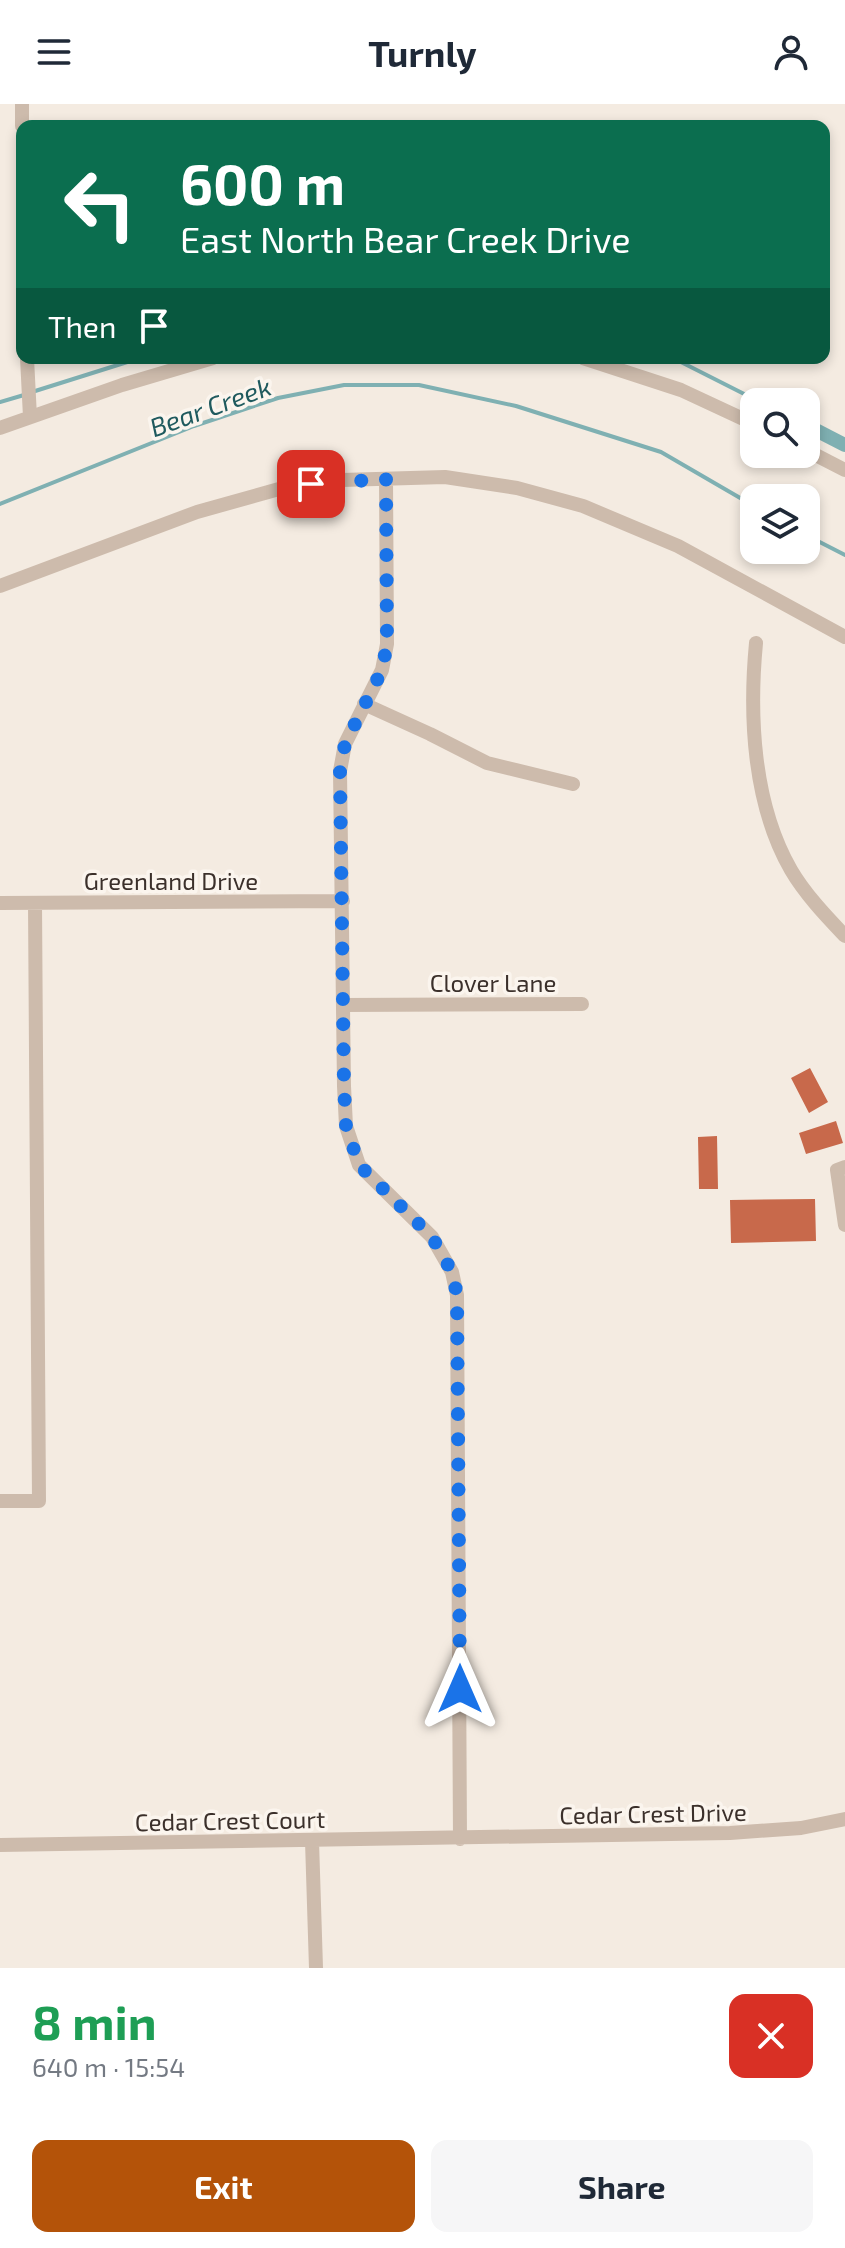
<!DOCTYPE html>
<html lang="en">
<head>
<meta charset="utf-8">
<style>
  body { margin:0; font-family:"Exo 2",sans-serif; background:#f6f6f7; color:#1f2937; height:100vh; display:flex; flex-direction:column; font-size:30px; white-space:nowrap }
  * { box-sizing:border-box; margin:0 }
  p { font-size:26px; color:#747a83 }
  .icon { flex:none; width:44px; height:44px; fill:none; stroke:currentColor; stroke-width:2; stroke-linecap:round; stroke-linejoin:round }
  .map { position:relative; height:1864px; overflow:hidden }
  .drawer { display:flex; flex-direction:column; background:#fff; flex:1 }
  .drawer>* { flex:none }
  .top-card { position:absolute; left:16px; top:16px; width:814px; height:244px; border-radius:16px; box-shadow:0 4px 12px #0003; background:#0b6e4f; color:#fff; overflow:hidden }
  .controls { position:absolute; left:740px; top:284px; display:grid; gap:16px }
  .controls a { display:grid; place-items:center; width:80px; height:80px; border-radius:16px; background:#fff; box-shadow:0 4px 12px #0003; font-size:40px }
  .pin { position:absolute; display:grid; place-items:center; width:68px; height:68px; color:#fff; margin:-34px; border-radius:16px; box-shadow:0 4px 12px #0006 }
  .me { position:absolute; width:88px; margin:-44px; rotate:0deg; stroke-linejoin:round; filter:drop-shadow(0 0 6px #0008) }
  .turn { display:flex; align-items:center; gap:28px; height:168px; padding:0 32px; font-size:36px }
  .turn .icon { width:104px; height:104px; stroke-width:2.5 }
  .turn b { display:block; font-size:56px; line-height:68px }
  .then { display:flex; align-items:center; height:76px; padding:0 32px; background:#0003; gap:16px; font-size:30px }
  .round { display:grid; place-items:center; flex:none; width:84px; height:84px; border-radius:16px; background:#f6f6f7 }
  .headline { display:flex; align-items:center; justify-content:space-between; height:136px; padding:0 32px }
  h1 { font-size:48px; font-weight:700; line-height:60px; color:#1e9e55 }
  .action { display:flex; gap:16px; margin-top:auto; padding:16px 32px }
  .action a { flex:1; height:92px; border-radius:16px; background:#b45309; color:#fff; font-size:32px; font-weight:700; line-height:92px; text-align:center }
  .action a+a { background:#f6f6f7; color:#1f2937 }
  header { display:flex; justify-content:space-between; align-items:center; height:104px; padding:0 32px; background:#fff; font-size:36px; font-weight:700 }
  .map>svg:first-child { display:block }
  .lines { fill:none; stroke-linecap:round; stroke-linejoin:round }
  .stream { stroke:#7fb0b2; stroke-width:4 }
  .canal { stroke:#7fb0b2; stroke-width:14 }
  .building { fill:#c8694b }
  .minor { stroke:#cdbbac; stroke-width:14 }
  .route { stroke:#1a73e8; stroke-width:14; stroke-dasharray:0 25.2 }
  .labels { text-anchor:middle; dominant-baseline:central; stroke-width:7; stroke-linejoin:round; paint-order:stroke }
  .street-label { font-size:24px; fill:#3b302b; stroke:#fbf5ee }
  .water-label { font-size:26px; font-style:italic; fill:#1f5a5e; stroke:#fbf5ee }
</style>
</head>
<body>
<header><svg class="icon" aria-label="menu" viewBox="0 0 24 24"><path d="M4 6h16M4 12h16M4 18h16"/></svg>Turnly<svg class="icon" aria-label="person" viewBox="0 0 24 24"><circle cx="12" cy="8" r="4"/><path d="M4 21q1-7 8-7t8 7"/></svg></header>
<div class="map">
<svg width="845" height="1864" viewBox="0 0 845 1864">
  <rect width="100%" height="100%" fill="#f4ebe1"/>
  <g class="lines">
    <!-- stream -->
    <path class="stream" d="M673 254 760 298
      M32 288 140 254
      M0 298 24 291
      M0 400 194 322 278 294 344 281H419L516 302 661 348 754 402
      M806 431 845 451"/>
    <!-- canal -->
    <path class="canal" d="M806 321 845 341"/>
  </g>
  <!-- building -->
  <path class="building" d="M810 964 828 998 809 1009 791 974Z
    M836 1017 843 1039 806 1050 799 1029Z
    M717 1032 718 1085H699L698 1033Z
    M815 1095 816 1137 731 1139 730 1096Z"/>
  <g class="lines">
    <!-- minor -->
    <path class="minor" d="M22 0V22
      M27 254 30 313
      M583 254 681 286 754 320
      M0 324 122 281 213 254
      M806 346 845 366
      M386 375 387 540 382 566 345 640 340 667 344 982 346 1022 359 1061 432 1133 452 1168 457 1191 460 1735
      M0 482 197 408 279 385 342 376 445 373 517 384 583 402 678 442 845 533
      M756 539C749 612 753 700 791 766 805 790 826 812 845 832
      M364 600 430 630 487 659 573 680
      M0 799 343 797
      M343 901 582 900
      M845 1063 837 1066 845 1121
      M0 1397H39L35 799
      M312 1737 316 1864
      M0 1741 730 1729 801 1724 845 1715"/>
  </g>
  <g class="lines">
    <!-- route -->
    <path class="route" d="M311 380 386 375 387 540 382 566 345 640 340 667 344 982 346 1022 359 1061 432 1133 452 1168 457 1191 460 1585"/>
  </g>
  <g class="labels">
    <!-- street labels -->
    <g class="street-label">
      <text x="171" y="776">Greenland Drive</text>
      <text x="493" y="878">Clover Lane</text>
      <text transform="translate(653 1709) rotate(-1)">Cedar Crest Drive</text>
      <text transform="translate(230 1716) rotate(-1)">Cedar Crest Court</text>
    </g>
    <!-- water labels -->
    <g class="water-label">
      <text transform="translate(210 302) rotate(-20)">Bear Creek</text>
    </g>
  </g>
</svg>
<div class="controls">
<a><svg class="icon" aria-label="search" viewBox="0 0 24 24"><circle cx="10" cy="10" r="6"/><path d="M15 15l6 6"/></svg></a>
<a><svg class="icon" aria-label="layers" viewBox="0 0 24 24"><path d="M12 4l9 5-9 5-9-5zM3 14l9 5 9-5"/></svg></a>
</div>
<div class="pin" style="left:311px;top:380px;background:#d93025"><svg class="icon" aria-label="arrive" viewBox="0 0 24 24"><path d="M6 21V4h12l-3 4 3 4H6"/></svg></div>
<svg class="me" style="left:460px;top:1585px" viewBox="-20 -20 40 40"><path d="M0-17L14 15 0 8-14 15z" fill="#1a73e8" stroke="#fff" stroke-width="4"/></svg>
<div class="top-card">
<div class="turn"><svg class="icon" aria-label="left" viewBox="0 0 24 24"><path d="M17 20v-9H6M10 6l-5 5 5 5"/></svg><div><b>600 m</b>East North Bear Creek Drive</div></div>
<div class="then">Then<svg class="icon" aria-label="arrive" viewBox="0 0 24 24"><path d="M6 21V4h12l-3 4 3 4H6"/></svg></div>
</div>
</div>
<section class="drawer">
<div class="headline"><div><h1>8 min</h1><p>640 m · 15:54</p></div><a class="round" style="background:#d93025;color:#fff"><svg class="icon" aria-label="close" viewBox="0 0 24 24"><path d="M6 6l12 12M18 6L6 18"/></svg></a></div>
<div class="action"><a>Exit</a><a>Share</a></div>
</section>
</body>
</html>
